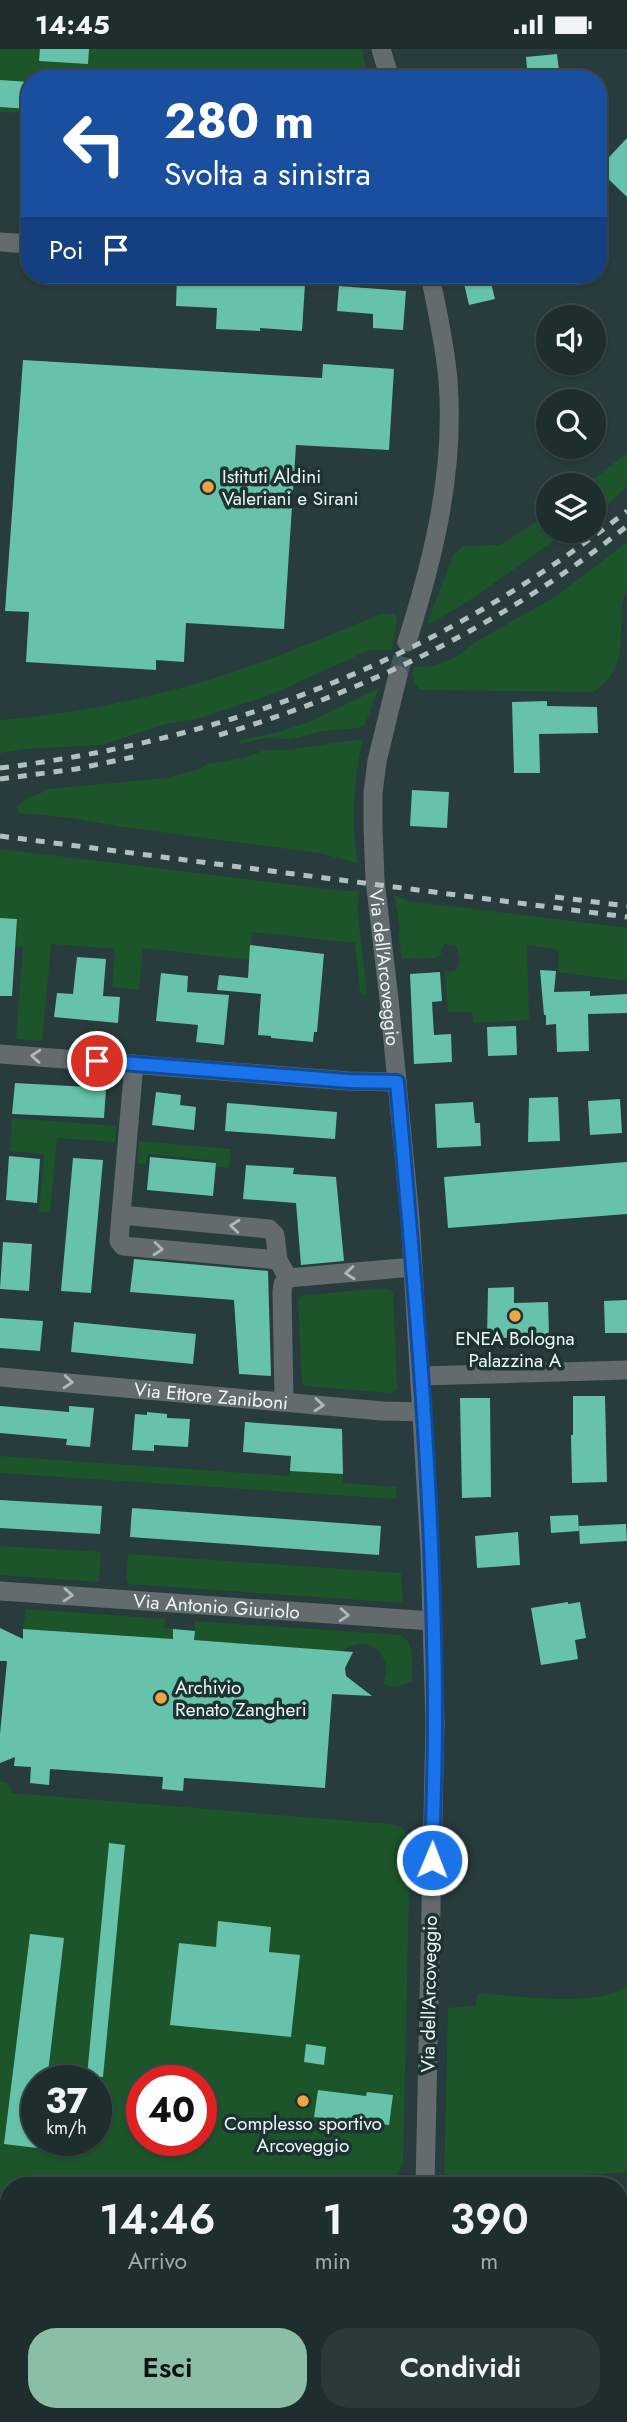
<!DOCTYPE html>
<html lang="it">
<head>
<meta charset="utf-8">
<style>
  body { margin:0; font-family:Jost,sans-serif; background:#2b393a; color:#f1f3f6; height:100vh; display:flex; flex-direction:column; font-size:26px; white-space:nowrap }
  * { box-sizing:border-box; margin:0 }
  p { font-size:23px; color:#a1a8aa }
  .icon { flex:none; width:38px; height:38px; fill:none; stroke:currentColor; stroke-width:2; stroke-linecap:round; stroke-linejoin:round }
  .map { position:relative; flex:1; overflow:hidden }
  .side { position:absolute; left:0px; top:2128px; width:628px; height:245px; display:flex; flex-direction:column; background:#1e2d2e; border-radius:28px 28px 0 0; box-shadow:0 2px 5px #0004,0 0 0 2px #3c494a }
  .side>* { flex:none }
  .hud { position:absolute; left:21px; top:21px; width:586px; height:214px; border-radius:28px; box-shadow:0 2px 5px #0004,0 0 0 2px #3c494a; background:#1a4fa0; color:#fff; overflow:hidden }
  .controls { position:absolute; left:536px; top:256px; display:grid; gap:14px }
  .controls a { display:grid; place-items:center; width:70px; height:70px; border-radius:50%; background:#1e2d2e; box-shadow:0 2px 5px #0004,0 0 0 2px #3c494a; font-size:35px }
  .speed { position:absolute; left:21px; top:2016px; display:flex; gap:14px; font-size:35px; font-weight:700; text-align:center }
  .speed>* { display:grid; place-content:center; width:91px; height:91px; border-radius:50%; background:#1e2d2e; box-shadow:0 2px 5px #0004,0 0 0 2px #3c494a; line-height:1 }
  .speed small { font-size:18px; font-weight:400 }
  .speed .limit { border:10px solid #d22; background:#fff; color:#111 }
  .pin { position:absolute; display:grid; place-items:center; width:60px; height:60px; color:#fff; margin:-30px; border:4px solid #fff; border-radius:50%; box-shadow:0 2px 7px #0007 }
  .me { position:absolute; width:77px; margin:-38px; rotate:1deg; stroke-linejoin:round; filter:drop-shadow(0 0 5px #0008) }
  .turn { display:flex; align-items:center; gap:24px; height:147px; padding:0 28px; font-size:32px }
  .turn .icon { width:91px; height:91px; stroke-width:2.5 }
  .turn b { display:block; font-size:49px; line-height:60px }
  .then { display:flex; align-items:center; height:66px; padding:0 28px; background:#0003; gap:14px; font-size:26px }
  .eta { display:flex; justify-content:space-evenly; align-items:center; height:119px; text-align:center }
  .eta b { font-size:42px; font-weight:600; line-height:49px }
  .button { display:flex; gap:14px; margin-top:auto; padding:14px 28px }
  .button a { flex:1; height:80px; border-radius:28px; background:#8abfa5; color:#111; font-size:28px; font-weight:600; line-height:80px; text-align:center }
  .button a+a { background:#2b393a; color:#f1f3f6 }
  .status { display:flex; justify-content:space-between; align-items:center; height:49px; padding:0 35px; background:#1e2d2e; direction:ltr }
  .status svg { height:19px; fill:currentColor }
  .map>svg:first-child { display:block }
  .green { fill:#1c5529; fill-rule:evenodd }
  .building { fill:#66c2aa }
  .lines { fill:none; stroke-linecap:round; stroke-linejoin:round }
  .tertiary-tunnel { stroke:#455859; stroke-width:19; stroke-dasharray:19 10; stroke-linecap:butt }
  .pedestrian { stroke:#636b6f; stroke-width:14 }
  .minor { stroke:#636b6f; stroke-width:19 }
  .tertiary { stroke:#636b6f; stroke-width:19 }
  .rail { stroke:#b2c0c1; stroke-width:5; stroke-dasharray:9 9; stroke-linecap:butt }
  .oneway { stroke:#aeb9ba }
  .route-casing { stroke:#114b97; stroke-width:18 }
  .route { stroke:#1a73e8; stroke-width:12 }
  .poi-dot { fill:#f1a540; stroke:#1e3233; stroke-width:2.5 }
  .labels { text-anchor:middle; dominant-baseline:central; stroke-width:7; stroke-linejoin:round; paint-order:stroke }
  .poi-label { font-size:19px; fill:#ecf8f8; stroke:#1e3233; text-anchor:start }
  .street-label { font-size:19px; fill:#ecf8f8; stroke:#1e3233 }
</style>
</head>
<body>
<div class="status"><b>14:45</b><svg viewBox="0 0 49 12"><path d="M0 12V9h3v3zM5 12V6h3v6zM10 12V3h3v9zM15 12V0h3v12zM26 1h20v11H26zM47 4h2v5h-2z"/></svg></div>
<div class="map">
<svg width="627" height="2373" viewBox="0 0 627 2373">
  <rect width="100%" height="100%" fill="#283c3d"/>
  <!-- green -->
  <path class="green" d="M0 0H362L368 30H30V64L0 63Z
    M627 404V438C614 447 607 460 593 469V436H586Z
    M548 465V481H573L545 498 467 553 433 573 427 575 453 506 463 497 500 496Z
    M627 493C627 507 627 524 627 538 626 545 622 552 622 559 619 596 627 620 593 643L421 641C412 634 413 628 413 618L434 617 456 608 477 592 555 548Z
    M380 565H394L397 570 392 601H369L270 646 197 670 166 675 102 696 24 700 0 704V671C77 665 157 648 230 624 281 607 331 586 380 565Z
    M379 639 365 675 359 679 324 682 290 690 265 689 240 695V691L279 683 314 671Z
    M360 690 362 692C354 732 350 774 358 814L319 804 123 778 71 769 19 764 16 758C24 748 38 747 49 740L166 729 199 720 207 715 244 709 265 701H288Z
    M0 800 344 842 360 841 357 859 367 945 362 946 360 943 355 894 252 883 249 911 143 899 139 941 112 938 115 900 51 895 42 992 16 990 23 898 16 897 17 870 0 869Z
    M394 846 408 852 627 879V932L558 923 559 901 527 896 529 971 473 974 472 963H448L445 923 456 921 460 915 456 896 444 895 440 907 435 909 402 910 398 883 400 879Z
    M12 1069 116 1077 115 1093 57 1089 50 1164 39 1163 44 1105 10 1102Z
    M139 1092 231 1100 229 1119 216 1118V1112L148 1105 146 1115 137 1114Z
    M377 1239 391 1241 393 1244 397 1341 390 1344 305 1337 302 1333 298 1250 301 1247Z
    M0 1407 289 1427 290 1422 343 1425V1434L396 1438V1450L0 1424Z
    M0 1497 101 1503 99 1533 0 1526Z
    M128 1505 401 1524 403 1554 128 1535 126 1531Z
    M26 1560 165 1570 164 1579 173 1580V1590L23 1580Z
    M195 1572 401 1586C416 1595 411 1617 412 1633L395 1638 383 1635C396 1605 366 1582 341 1603L194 1591Z
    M0 1732 8 1734 12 1744 389 1775C401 1777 409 1781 410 1795L403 2114 392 2137H9V2364H385V2373H0ZM37 2032H96V2091H37ZM142 2032H201V2091H142Z
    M627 1936V2123L444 2137 448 1959 476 1956 477 1944C510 1946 604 1960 627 1936Z
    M627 2300V2373H439L440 2364H620V2302Z"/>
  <!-- building -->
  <path class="building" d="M40 0H89L88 15 39 12Z
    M557 5 560 30H528L526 8Z
    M0 31 30 33V60L0 58Z
    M627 89V148L598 120Z
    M462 226H489L495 250 469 256Z
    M177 227 236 230 237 228 305 235 302 282 260 279V282L216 280 217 259 176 257Z
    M339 237 406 242 403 281 373 279V265L337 262Z
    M23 311 322 329 323 315 394 320 389 401 296 396 284 580 186 574 184 613 156 611V621L26 613 29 563 5 562Z
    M547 652V657L597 658 598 684 539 685 540 724H514L512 653Z
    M412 741 449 743 447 779 410 777Z
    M0 869 17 870 12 947H0Z
    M250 896 324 905 317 983H314L313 993 271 989V987L258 986 261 945 217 941 219 926 248 929Z
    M77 908 106 910 103 947 120 948 118 974 54 968 57 944 73 945Z
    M540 921 556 922 554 943 590 942V947L627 945V964L588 965 589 1002 557 1003 556 975 546 976V966H544Z
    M440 923 442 952 432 953 434 986 451 985 452 1013 414 1015 410 925Z
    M161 924 188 927 187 943 229 946 224 996 196 993 198 976 156 972Z
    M516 977 517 1006 488 1007 487 978Z
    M15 1034 106 1039 104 1069 12 1065Z
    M156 1043 181 1046 180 1056 196 1058 194 1081 152 1076Z
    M558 1048 560 1092 528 1093 529 1049Z
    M620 1050 622 1084 590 1086 588 1052Z
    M473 1053 475 1074H480L481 1097 437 1099 435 1055Z
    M227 1054 337 1063 335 1090 225 1082Z
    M9 1107 40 1110 37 1154 6 1151Z
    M150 1108 216 1114 213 1147 147 1141Z
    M73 1109 103 1111 91 1244 61 1242Z
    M627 1113V1165L448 1179 444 1128Z
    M246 1116 294 1119 293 1125 336 1128 344 1212 301 1216 296 1154 243 1150Z
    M3 1193 32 1195 29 1242 0 1240Z
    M134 1210 268 1222 271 1327 239 1325 234 1251 130 1243Z
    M514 1238V1254L548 1253 549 1286 487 1290 488 1239Z
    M627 1251V1284H605L604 1252Z
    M0 1269 43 1272 40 1302 0 1299Z
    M74 1273 196 1285 193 1315 71 1303Z
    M573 1347H605L607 1433 572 1434 571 1386H573Z
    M460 1349H490L491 1448 462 1449Z
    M0 1357 69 1363V1357L94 1359 90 1398 66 1396 67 1390 0 1384Z
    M147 1363 167 1365V1369L190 1370 188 1398 154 1396V1402L132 1401 135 1365 147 1366Z
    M245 1373 342 1380 343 1425 290 1422 291 1407 243 1403Z
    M0 1451 102 1457 100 1485 0 1479Z
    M132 1459 381 1477 379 1506 130 1488Z
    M578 1466 579 1482 551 1484 550 1467Z
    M626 1475 627 1492 580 1495 579 1477Z
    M518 1483 520 1516 477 1519 475 1487Z
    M568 1553V1555L580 1553 586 1589 575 1591 578 1610 541 1616 531 1559Z
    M0 1579 23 1590V1580L173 1590V1580L195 1582 194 1591 353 1603 345 1619 346 1627 372 1647 332 1645 325 1739 184 1729 183 1742 162 1740 163 1728 50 1720 49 1736 30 1734 31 1718 14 1717 15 1708 0 1714V1685L7 1612H0Z
    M109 1794 125 1796 103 2028 87 2027Z
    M218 1872 271 1878 269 1903 300 1906 291 1988 170 1976 179 1894 216 1898Z
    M30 1885 64 1889 47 2032H37V2099L4 2095Z
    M306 1995 326 1998 324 2016 304 2013Z
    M318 2041 366 2047 367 2043 393 2046 389 2076 314 2068Z"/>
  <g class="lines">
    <!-- tertiary-tunnel -->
    <path class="tertiary-tunnel" d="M398 626 407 593"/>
    <!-- pedestrian -->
    <path class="pedestrian" d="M0 2263 9 2264"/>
    <!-- minor -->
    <g class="minor">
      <path d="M0 193 30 195"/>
      <path d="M0 1005 349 1032 397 1033"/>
      <path d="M134 1015 121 1166 269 1180 275 1186 278 1211 288 1229"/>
      <path d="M121 1166 119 1192 123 1197 278 1211"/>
      <path d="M288 1229 413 1218"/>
      <path d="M420 1327 627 1321"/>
      <path id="s1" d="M0 1328 383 1362 423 1363"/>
      <path d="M284 1352 282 1243 283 1235 288 1229"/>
    </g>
    <!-- tertiary -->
    <g class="tertiary">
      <path d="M381 0 390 30"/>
      <path d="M407 593C434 507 455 422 448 331 445 296 437 261 430 226"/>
      <path id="s2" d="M398 626 377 712 373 744V778L375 831 389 950 410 1169 430 1502 435 1674 425 2137"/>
      <path id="s3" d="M0 1542 432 1572"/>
      <path d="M421 2373V2364"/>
    </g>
    <!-- rail -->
    <path class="rail" d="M219 686C365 643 508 573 627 477
      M0 719C234 690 441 608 627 462
      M0 730 76 720 138 707
      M0 787 627 868
      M555 848 627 857"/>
  </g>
  <!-- one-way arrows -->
  <defs><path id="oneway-chevron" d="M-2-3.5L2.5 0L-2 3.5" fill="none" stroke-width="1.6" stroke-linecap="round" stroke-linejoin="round" transform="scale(1.75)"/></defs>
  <g class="oneway">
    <use href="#oneway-chevron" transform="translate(36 1007) rotate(-176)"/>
    <use href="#oneway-chevron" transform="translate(235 1177) rotate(-175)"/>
    <use href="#oneway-chevron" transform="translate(158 1200) rotate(5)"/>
    <use href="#oneway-chevron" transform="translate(350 1224) rotate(175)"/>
    <use href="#oneway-chevron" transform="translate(68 1333) rotate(5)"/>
    <use href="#oneway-chevron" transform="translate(319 1356) rotate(5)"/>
    <use href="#oneway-chevron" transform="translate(68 1546) rotate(4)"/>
    <use href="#oneway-chevron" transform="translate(344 1566) rotate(4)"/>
  </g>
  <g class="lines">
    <defs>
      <path id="route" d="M97 1012 349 1032 397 1033C416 1245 435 1460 435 1674 435 1719 433 1766 432 1811"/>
    </defs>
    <!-- route casing -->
    <use href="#route" class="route-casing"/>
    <!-- route -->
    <use href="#route" class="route"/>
  </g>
  <!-- markers -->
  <g class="poi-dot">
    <circle cx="208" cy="438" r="7"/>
    <circle cx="515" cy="1267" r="7"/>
    <circle cx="161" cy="1649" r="7"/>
    <circle cx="303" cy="2052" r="7"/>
  </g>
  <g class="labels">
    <!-- poi labels -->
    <g class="poi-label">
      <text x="222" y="427">Istituti Aldini<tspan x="222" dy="22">Valeriani e Sirani</tspan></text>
      <text x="515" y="1289" text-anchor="middle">ENEA Bologna<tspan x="515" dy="22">Palazzina A</tspan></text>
      <text x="175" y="1638">Archivio<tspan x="175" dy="22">Renato Zangheri</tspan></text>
      <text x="303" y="2074" text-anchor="middle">Complesso sportivo<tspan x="303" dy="22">Arcoveggio</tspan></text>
    </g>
    <!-- street labels -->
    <g class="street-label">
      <text stroke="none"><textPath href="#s2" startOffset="296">Via dell'Arcoveggio</textPath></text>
      <text stroke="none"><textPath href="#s1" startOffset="212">Via Ettore Zaniboni</textPath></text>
      <text stroke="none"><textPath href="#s3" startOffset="217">Via Antonio Giuriolo</textPath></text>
      <text transform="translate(429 1945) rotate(-89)">Via dell'Arcoveggio</text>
    </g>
  </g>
</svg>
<div class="controls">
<a><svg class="icon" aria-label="sound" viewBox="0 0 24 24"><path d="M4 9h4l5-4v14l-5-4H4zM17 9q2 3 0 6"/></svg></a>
<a><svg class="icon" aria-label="search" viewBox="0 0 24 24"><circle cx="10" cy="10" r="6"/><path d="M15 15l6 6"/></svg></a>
<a><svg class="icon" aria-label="layers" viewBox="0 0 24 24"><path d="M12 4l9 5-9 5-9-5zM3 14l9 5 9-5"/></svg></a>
</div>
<div class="speed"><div>37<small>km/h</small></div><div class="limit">40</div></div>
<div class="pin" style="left:97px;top:1012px;background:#d93025"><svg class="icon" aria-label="arrive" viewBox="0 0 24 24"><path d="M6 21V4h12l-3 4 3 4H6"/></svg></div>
<svg class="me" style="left:432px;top:1811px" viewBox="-20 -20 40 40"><circle r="17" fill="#1a73e8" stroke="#fff" stroke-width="3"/><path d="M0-11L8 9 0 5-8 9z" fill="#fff"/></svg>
<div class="hud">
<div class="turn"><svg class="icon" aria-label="left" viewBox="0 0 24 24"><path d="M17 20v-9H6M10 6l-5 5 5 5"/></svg><div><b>280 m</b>Svolta a sinistra</div></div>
<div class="then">Poi<svg class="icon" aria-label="arrive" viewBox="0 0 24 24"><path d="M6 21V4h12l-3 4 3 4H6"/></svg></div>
</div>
<section class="side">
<div class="eta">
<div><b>14:46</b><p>Arrivo</p></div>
<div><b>1</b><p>min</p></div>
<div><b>390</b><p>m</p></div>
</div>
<div class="button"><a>Esci</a><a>Condividi</a></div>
</section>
</div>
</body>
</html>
